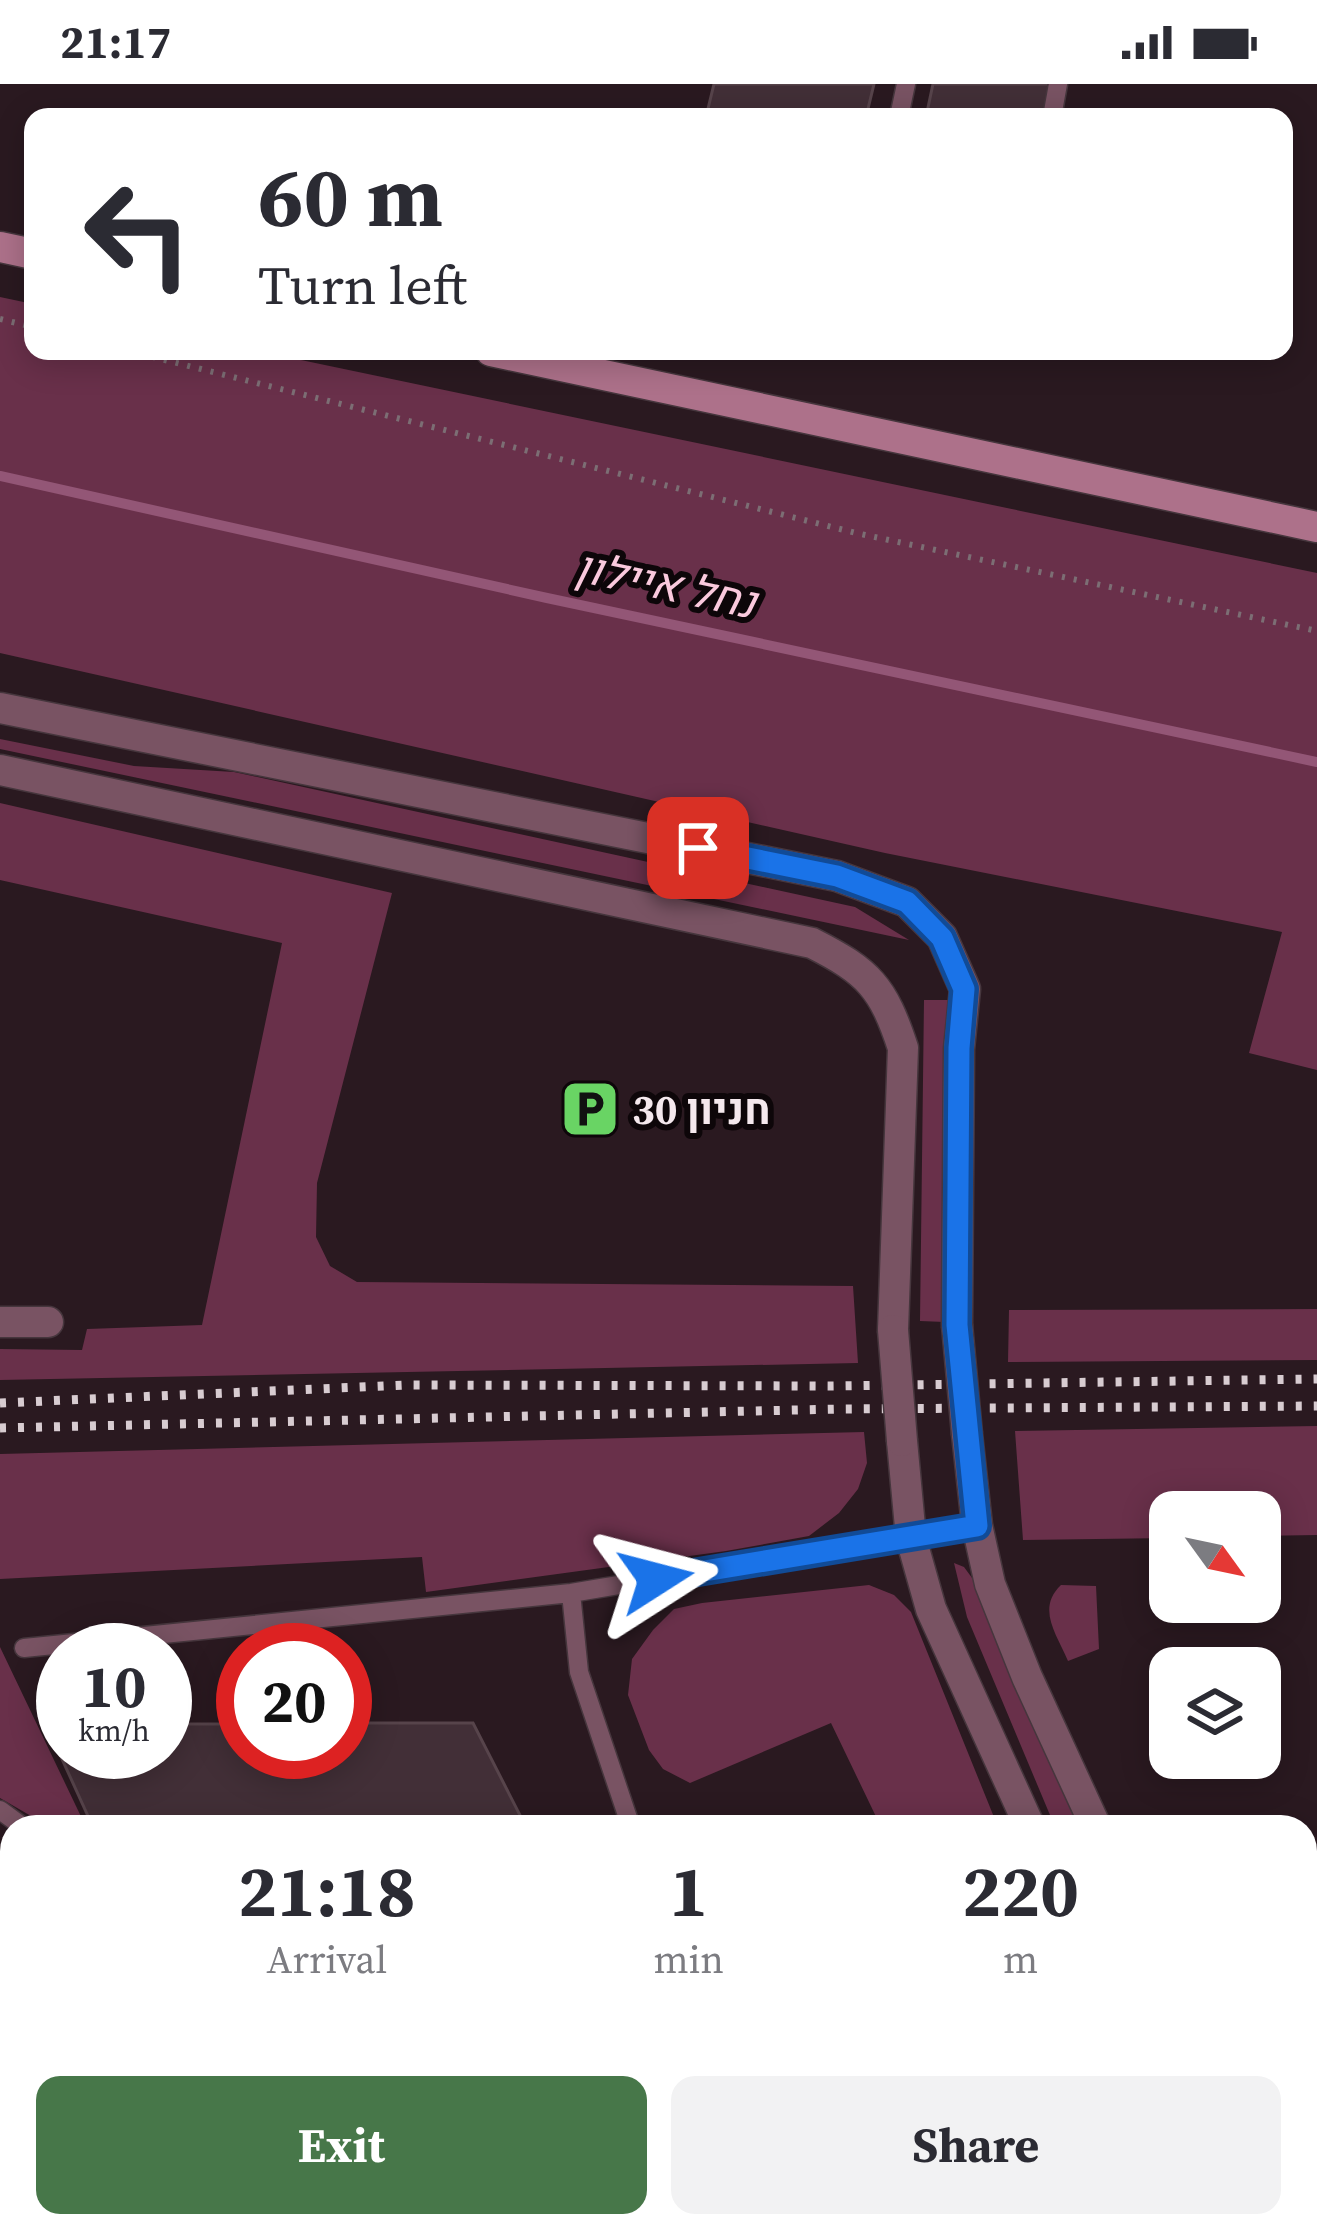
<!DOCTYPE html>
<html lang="en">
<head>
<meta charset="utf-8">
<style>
  body { margin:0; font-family:"Source Serif 4",Heebo,serif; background:#f2f2f3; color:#2b2b33; height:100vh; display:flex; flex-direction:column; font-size:45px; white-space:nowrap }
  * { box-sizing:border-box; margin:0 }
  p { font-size:39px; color:#7c7c81 }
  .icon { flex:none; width:66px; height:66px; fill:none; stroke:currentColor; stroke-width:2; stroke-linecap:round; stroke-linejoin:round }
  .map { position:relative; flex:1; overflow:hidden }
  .side { position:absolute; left:0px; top:1731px; width:1317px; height:423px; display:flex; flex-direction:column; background:#fff; border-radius:36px 36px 0 0; box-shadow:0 6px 30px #0003 }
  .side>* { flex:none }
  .guide { position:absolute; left:24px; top:24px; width:1269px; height:252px; border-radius:24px; box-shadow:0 6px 30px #0003; background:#fff; color:#2b2b33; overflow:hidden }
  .needle { width:78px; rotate:123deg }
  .buttons { position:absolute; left:1149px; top:1407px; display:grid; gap:24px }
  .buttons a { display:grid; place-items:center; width:132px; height:132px; border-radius:24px; background:#fff; box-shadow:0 6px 30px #0003; font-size:60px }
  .speed { position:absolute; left:36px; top:1539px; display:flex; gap:24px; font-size:60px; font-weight:700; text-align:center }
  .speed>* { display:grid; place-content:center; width:156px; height:156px; border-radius:50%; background:#fff; box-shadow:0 6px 30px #0003; line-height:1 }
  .speed small { font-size:30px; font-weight:400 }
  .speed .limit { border:18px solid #d22; background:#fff; color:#111 }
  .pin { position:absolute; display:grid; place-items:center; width:102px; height:102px; color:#fff; margin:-51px; border-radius:24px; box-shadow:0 6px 18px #0006 }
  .me { position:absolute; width:132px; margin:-66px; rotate:81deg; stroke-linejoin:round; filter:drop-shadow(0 0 9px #0008) }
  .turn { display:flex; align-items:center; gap:42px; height:252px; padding:0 36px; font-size:54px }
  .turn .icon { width:156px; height:156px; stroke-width:2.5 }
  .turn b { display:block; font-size:84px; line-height:102px }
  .eta { display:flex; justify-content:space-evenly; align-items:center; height:204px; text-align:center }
  .eta b { font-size:72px; font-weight:700; line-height:84px }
  .button { display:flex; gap:24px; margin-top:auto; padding:24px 36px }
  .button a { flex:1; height:138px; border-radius:24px; background:#477749; color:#fff; font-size:48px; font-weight:700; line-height:138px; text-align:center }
  .button a+a { background:#f2f2f3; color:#2b2b33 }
  .status { display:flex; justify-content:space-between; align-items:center; height:84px; padding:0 60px; background:#fff; direction:ltr }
  .status svg { height:33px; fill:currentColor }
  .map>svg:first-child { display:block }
  .green { fill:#69304a }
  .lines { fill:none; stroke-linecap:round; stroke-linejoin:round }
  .stream { stroke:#935676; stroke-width:10 }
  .building { fill:#422f37; stroke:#57444b; stroke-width:3 }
  .service-casing { stroke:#46363d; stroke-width:21 }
  .minor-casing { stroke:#46363d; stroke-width:33 }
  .secondary-casing { stroke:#46363d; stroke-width:33 }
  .path { stroke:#7c6e74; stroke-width:6; stroke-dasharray:3 9; stroke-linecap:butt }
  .service { stroke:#795363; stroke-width:18 }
  .minor { stroke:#795363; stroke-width:30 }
  .secondary { stroke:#ad718a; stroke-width:30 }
  .rail { stroke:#d8ccd1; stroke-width:9; stroke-dasharray:6 12; stroke-linecap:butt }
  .minor-bridge-casing { stroke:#46363d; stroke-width:33; stroke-linecap:butt }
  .minor-bridge { stroke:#795363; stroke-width:30 }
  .route-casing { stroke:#114b97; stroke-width:30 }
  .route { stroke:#1a73e8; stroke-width:21 }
  .labels { text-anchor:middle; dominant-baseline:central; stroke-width:12; stroke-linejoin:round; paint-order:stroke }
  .poi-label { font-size:42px; font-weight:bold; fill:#f4e8ed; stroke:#0d0609; text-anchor:start }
  .water-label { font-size:45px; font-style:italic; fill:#fac9dd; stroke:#0d0609 }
</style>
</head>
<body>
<div class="status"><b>21:17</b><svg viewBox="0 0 49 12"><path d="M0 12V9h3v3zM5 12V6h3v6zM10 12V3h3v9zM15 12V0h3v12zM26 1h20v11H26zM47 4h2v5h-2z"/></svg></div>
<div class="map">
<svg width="1317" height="2153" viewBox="0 0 1317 2153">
  <rect width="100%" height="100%" fill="#2a1920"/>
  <!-- green -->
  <path class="green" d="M0 213 33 220V267H258L1317 489V986L1249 969 1282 848 885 769 0 569Z
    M0 655 134 682 234 688 855 823 909 856 0 665Z
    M0 719 392 809 317 1099 316 1153 330 1182 357 1198 853 1202 858 1279 0 1296V1265L82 1266 87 1245 202 1241 282 859 0 796Z
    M924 916H950L945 1238 920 1237Z
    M1317 1225V1276L1008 1278 1009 1226Z
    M1317 1342V1451L1260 1452V1428H1170V1454L1023 1456 1015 1347Z
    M864 1348 867 1379 858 1405 839 1429 809 1452 726 1467 426 1508 422 1473 0 1495V1370Z
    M954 1479 964 1483 975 1498 1088 1743H1055L967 1533Z
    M869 1501 894 1511 911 1528 998 1743H899L895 1737 881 1743 831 1639 690 1699 663 1685 649 1666 628 1611 632 1575 653 1546 674 1525 702 1519Z
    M1061 1501 1096 1502 1099 1565 1068 1577C1057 1550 1036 1525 1061 1501Z
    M0 1563 86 1743H38L31 1732 0 1714Z"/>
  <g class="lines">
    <!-- stream -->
    <path class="stream" d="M0 392 547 514 1317 678"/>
  </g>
  <!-- building -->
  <path class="building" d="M714 0H874L866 33H706Z
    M933 0H1052L1044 33H926Z
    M345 1639H473L526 1743H93L46 1640H63V1668H165V1640H243V1668H345Z"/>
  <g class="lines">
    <defs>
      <path id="service" d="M899 33 906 0
        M1052 33 1058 0
        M571 1509 579 1588 631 1743
        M24 1564 571 1509 977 1441
        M0 1726 23 1743
        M1305 1923 1317 1916
        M0 1948 12 1973
        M1305 1973 1317 1966
        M0 2041 12 2066
        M49 2142 54 2153
        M92 2142 97 2153
        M221 2142 226 2153
        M843 2153 856 2142
        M937 2153 960 2142"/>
      <path id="minor" d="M0 624 837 792 907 818 942 853 965 905 959 965 957 1241
        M0 686 812 859C869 888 883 903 903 964L893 1246
        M0 1238H48
        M967 1350 977 1441 990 1500 1027 1593 1096 1743
        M902 1357 911 1454 931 1525 1030 1743
        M1212 2142 1217 2153
        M1283 2142 1288 2153"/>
      <path id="secondary" d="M0 163 33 170
        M491 267 1317 443"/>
    </defs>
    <!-- service casing -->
    <use href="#service" class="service-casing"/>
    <!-- minor casing -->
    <use href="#minor" class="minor-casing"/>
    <!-- secondary casing -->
    <use href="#secondary" class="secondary-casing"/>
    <!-- path -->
    <path class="path" d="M0 235 33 243
      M129 267 856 449 1317 547"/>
    <!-- service -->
    <use href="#service" class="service"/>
    <!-- minor -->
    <use href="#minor" class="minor"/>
    <!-- secondary -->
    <use href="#secondary" class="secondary"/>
    <!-- rail -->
    <path class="rail" d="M0 1319 406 1301 833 1302 1317 1295
      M0 1344 841 1325 1317 1322"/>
    <defs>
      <path id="minor-bridge" d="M957 1241 967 1350
        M893 1246 902 1357"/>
    </defs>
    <!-- minor-bridge casing -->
    <use href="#minor-bridge" class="minor-bridge-casing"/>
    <!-- minor-bridge -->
    <use href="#minor-bridge" class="minor-bridge"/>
  </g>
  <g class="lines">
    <defs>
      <path id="route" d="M656 1495 977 1442 957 1241 959 964 964 905 942 854 907 818 837 792 698 764"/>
    </defs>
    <!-- route casing -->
    <use href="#route" class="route-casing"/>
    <!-- route -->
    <use href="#route" class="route"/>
  </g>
  <!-- icons -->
  <defs>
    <symbol id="parking-square" viewBox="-11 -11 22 22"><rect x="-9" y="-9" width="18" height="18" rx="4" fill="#69d464" stroke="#0d0609"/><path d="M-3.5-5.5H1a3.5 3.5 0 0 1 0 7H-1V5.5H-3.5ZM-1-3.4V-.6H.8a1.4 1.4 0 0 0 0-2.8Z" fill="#111"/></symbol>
  </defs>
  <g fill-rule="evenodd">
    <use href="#parking-square" x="557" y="992" width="66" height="66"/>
  </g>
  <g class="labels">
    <!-- poi labels -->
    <g class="poi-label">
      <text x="632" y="1025">חניון 30</text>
    </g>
    <!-- water labels -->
    <g class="water-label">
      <text transform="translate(666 500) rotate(12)">נחל איילון</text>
    </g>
  </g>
</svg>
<div class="buttons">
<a><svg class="needle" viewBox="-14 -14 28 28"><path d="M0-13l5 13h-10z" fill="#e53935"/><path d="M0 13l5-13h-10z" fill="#7c7c81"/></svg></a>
<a><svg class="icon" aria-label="layers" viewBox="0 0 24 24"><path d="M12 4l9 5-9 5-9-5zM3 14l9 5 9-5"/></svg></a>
</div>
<div class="speed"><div>10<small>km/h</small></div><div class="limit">20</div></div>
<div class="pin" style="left:698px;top:764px;background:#d93025"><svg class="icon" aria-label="arrive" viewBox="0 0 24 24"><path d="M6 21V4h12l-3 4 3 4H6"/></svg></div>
<svg class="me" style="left:656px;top:1495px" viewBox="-20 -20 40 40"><path d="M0-17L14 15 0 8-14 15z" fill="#1a73e8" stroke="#fff" stroke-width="4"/></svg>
<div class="guide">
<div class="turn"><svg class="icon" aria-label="left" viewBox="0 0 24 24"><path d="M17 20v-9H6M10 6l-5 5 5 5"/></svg><div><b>60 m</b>Turn left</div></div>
</div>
<section class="side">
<div class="eta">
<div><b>21:18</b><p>Arrival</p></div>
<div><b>1</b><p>min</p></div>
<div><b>220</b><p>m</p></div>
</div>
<div class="button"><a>Exit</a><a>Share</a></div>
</section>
</div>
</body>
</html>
